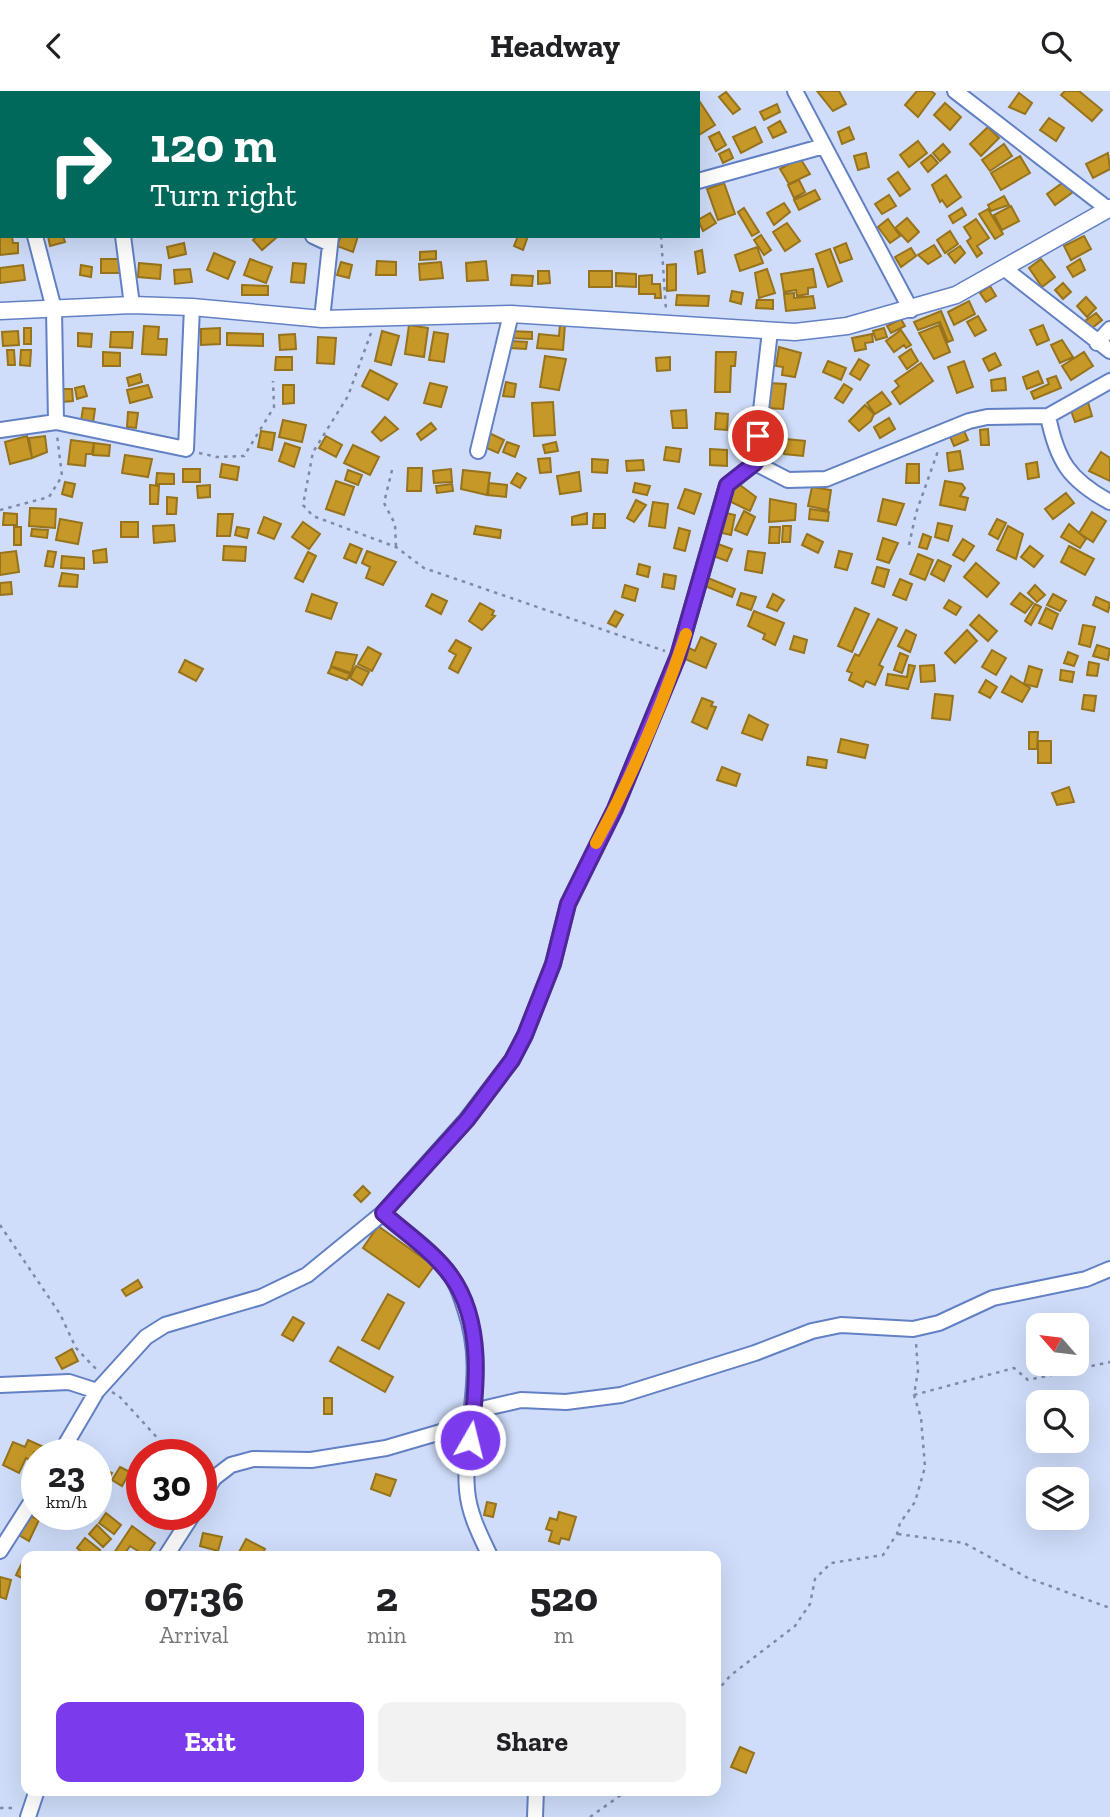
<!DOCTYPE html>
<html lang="en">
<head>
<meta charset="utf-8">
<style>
  body { margin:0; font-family:"Zilla Slab",serif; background:#f2f2f2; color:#202124; height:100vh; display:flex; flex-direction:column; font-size:26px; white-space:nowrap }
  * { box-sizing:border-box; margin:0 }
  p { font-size:23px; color:#757577 }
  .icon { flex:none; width:38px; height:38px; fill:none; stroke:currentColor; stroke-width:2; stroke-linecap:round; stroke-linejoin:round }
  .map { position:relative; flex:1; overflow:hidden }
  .side { position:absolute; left:21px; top:1460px; width:700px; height:245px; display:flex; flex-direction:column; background:#fff; border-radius:14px; box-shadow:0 7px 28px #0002 }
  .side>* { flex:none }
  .hud { position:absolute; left:0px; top:0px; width:700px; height:147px; box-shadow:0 7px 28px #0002; background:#00695c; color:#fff; overflow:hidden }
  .needle { width:46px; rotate:298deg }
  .controls { position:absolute; left:1026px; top:1222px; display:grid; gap:14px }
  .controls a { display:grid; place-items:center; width:63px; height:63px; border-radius:14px; background:#fff; box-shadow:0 7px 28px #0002; font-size:35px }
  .speed { position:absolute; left:21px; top:1348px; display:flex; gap:14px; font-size:35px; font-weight:700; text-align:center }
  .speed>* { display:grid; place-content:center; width:91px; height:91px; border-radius:50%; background:#fff; box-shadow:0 7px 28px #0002; line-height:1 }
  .speed small { font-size:18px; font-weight:400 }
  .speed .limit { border:10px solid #d22; background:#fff; color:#111 }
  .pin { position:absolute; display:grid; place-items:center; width:60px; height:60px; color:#fff; margin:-30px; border:4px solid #fff; border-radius:50%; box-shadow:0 2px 7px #0007 }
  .me { position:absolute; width:77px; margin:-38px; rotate:8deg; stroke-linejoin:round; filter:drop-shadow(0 0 5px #0008) }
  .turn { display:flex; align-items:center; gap:24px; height:147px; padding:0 35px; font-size:32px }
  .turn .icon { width:91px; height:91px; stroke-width:2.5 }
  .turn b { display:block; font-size:49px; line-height:60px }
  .eta { display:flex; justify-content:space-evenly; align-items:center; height:119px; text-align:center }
  .eta b { font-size:42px; font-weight:700; line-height:49px }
  .cta { display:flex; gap:14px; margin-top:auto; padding:14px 35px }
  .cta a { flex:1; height:80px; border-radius:14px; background:#7c3aed; color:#fff; font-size:28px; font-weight:700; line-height:80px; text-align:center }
  .cta a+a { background:#f2f2f2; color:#202124 }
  header { display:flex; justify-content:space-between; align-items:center; height:91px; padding:0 35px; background:#fff; font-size:32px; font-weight:700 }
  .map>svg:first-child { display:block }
  .building { fill:#c69828; stroke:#96731c; stroke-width:2 }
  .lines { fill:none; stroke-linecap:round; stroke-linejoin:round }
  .minor-casing { stroke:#6280c3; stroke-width:18 }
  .tertiary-casing { stroke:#6280c3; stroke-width:19 }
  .path { stroke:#7e8aa6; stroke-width:2.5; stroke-dasharray:3.5 5; stroke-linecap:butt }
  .minor { stroke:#fff; stroke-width:14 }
  .tertiary { stroke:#fff; stroke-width:16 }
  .route-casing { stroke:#51269a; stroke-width:18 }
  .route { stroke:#7c3aed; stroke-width:12 }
  .slow { stroke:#f59e0b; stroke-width:12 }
</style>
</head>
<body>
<header><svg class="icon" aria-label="back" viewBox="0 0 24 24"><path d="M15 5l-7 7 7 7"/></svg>Headway<svg class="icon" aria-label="search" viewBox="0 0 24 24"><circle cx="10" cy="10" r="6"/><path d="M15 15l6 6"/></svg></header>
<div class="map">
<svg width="1110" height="1726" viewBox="0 0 1110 1726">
  <rect width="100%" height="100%" fill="#cfddfa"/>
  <!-- building -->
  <path class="building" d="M817 0H839L846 13 833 20Z
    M917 0H931L935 3 918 26 905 14Z
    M1065 0H1079L1102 19 1092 30 1061 4Z
    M726 1 740 18 733 23 719 6Z
    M1019 2 1032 12 1025 23 1009 16Z
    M698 8 715 34 699 44H698Z
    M945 12 961 26 950 39 934 24Z
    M777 13 780 21 764 29 760 21Z
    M1049 27 1064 37 1056 50 1040 39Z
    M780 30 786 41 773 47 768 37Z
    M755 36 762 51 741 62 733 46Z
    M849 36 854 48 842 53 838 41Z
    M988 36 999 47 981 65 970 53Z
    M719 41 726 54 716 60 709 46Z
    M918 50 927 62 909 76 900 64Z
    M943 53 950 61 940 70 933 62Z
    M1004 53 1012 65 990 80 982 69Z
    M729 58 733 67 723 72 719 63Z
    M866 62 869 76 858 79 854 65Z
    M1108 62 1110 78 1093 87 1086 73Z
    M931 64 938 72 928 81 921 72Z
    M1020 65 1030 82 1001 99 991 82Z
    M800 67 810 83 789 93 780 78Z
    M898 81 910 98 900 105 888 88Z
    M946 84 961 106 947 116 942 109 940 111 932 94Z
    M799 89 805 101 794 107 788 94Z
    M1065 90 1073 101 1055 114 1047 103Z
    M724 92 735 123 718 129 707 98Z
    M815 99 820 108 799 119 794 109Z
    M889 104 896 115 882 123 875 113Z
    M1004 105 1009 114 991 120 988 114Z
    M784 112 790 121 774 134 767 122Z
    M1011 115 1019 130 1002 139 994 124Z
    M744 117 759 141 752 145 738 121Z
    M962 117 966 124 953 132 949 125Z
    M988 118 1003 143 995 148 979 123Z
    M710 122 716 132 703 140 698 129Z
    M907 127 919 141 908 151 895 137Z
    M888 128 900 145 890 152 878 136Z
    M976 128 989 147 977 155 982 162 977 166 967 150 971 147 964 136Z
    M787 132 800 150 785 160 773 141Z
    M950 140 958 153 945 162 937 149Z
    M0 141 2 145H12L13 152H18V162L0 164Z
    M761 144 771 159 764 164 754 149Z
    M48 145H63L65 151 50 155Z
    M257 145H274L276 147 262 159 253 149Z
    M341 145H358L353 161 337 155Z
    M518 145H528L523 159 514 155Z
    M1084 145 1091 158 1071 169 1064 155Z
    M184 152 186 163 169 167 167 156Z
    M846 152 852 168 840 172 834 157Z
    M934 154 941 165 928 173 918 164Z
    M960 155 965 162 955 172 948 163Z
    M757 156 763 172 740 180 735 164Z
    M911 157 916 165 901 176 895 166Z
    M830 158 842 190 828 196 816 163Z
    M702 159 705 181 698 183 695 161Z
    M436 160V168L420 169V161Z
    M214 162 235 171 228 188 207 179Z
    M101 168H121V182H101Z
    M250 168 272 176 266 192 244 184Z
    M1041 168 1055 186 1042 196 1029 177Z
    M1080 168 1085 179 1073 186 1067 176Z
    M377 170 396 171V184H376Z
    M486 170 488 189 467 190 466 172Z
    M341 171 352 174 349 187 337 184Z
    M441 171 443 187 420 189 419 173Z
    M139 172 161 174 160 188 138 186Z
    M293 172 306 173 304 192 291 191Z
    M676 173V199L667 200V174Z
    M23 174 25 189 0 192V177Z
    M81 174 92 176 91 186 80 184Z
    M190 178 192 191 175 193 174 179Z
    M767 178 775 202 759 207 755 182Z
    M813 178 816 196 808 197V203L797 205 796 199 784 201 781 183Z
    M538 180H549L550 192 538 193Z
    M589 180H612V196H589Z
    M616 182 636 183V196L616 195Z
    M512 184 533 185 532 195 511 194Z
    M652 184V193H660L661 207H655V203H639V185Z
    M1063 192 1071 201 1063 208 1055 199Z
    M242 194 268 195V204H242Z
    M990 195 996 205 986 211 980 202Z
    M732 200 743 202 741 213 730 210Z
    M794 202V207L813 205 815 217 786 220 784 203Z
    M677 204 709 205 708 215 676 214Z
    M1086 206 1096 217 1087 226 1077 215Z
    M757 209H773V218L756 217Z
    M969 210 975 223 954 234 948 221Z
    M941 220 953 249 948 251 940 231 918 239 914 231Z
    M1096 222 1102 229 1091 238 1085 230Z
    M978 225 986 239 975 245 967 231Z
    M901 228 905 235 891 242 887 235Z
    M560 233 565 234 563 259 537 257 539 243 559 245Z
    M409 234 428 237 424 266 405 263Z
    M939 234 950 261 934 268 919 242Z
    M1043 234 1049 249 1037 254 1030 239Z
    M144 235 159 236 158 248H167L166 264 142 263Z
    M24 237H31V253H24Z
    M220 237V253L201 254V238Z
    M884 237 887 246 876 249 873 240Z
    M901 239 911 254 906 257 904 254 894 261 886 250Z
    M18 240 19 254 3 255 2 241Z
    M382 240 399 245 391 274 375 270Z
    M510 240 532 241V248L510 247Z
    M111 241H133L132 257 110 256Z
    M434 241 448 243 444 271 429 269Z
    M78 242 92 243 91 256 78 255Z
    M227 242 263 243V255L227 254Z
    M295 243 296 258 280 259 279 244Z
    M872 243 873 251 865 252 866 258 855 260 852 247Z
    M318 246 336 247 334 273 317 272Z
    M1062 249 1073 266 1060 272 1051 254Z
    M511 250 527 251 526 258 510 257Z
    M779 256 801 262 795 286 782 284 783 276 776 275Z
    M911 258 918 270 907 278 899 266Z
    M7 259H14L15 274H8Z
    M21 259H31L30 275 20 274Z
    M103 261 120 262V275H103Z
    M716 261H736L735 275H731L730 301H715Z
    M1084 261 1093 275 1071 289 1062 275Z
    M995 262 1001 274 989 280 983 268Z
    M545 265 566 268 559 299 540 296Z
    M276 266H292V279H275Z
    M670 266V279L657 280 656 267Z
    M859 268 869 274 860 289 850 283Z
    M828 270 846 277 841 289 823 281Z
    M964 270 973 296 957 302 948 276Z
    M921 272 933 290 900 313 892 301 899 295 895 290Z
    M370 279 397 293 388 309 362 295Z
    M1038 280 1043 292 1027 298 1023 286Z
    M140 283 142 291 129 295 127 287Z
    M1056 285 1061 297 1034 308 1031 301 1049 293 1047 288Z
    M1005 287 1006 299 992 300 991 289Z
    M506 291 516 293 514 306 503 305Z
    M430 292 447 296 441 316 424 312Z
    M769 292 786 293 783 318 766 317Z
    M844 293 852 298 843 312 835 307Z
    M148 294 152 306 130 312 127 299Z
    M283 294H294V312L283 313Z
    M84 295 87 305 77 308 75 297Z
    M61 298H72L73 310 62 311Z
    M882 301 891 313 875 323 867 312Z
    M553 311 555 344 534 345 532 312Z
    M1088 311 1092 325 1075 331 1070 317Z
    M865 314 874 323 871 330 859 340 849 330Z
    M83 317 95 318 93 332 81 330Z
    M686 319 687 337H673L671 320Z
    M128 321 138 322 136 337 127 336Z
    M716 322 728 323 727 339 715 338Z
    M385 326 398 338 381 350 372 341Z
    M889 327 895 338 880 347 874 336Z
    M283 329 306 334 302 351 279 346Z
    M431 332 436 338 421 349 417 343Z
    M962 335 968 349 954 355 948 341Z
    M988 338 989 354H981L980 339Z
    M261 340 275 342 272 359 258 356Z
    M487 341 504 349 498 362 480 354Z
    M27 345 32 367 10 373 5 351Z
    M45 345 47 361 32 367 29 347Z
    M326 345 342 354 336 366 319 357Z
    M786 348 805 350 803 365 784 363Z
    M71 349 94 352 92 363H86L85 375 68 373Z
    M507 351 519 355 515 366 503 361Z
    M556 351 558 360 545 362 543 354Z
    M94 352 110 354 109 365 93 364Z
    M285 352 300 357 294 376 279 370Z
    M353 354 379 366 370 384 344 372Z
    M666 356 681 358 679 371 664 369Z
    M710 358 727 359V375L710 374Z
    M960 360 963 378 949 380 947 362Z
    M1101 361 1110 367V390L1089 380Z
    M125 364 152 368 148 386 122 382Z
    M550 367 551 381 540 382 538 368Z
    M592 368 608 369 607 382 592 381Z
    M643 369 644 379 627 380 626 370Z
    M1037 371 1039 386 1028 388 1026 373Z
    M222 373 239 376 237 389 220 386Z
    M907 373H919V392H906Z
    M408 377H422L421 400H407Z
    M183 378H200V391H183Z
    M451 378 452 391 434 392 433 380Z
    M348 379 362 384 358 394 345 389Z
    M463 379 490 382 487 404 461 398Z
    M579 381 581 400 560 403 557 385Z
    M157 382 174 383V393H156Z
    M517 382 526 387 520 397 511 392Z
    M336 390 354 396 344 424 326 418Z
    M945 390 962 393 965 397 960 405 968 407 965 419 940 414Z
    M65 391 75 393 72 406 62 403Z
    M736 391 756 406 750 420 727 409Z
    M489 392 507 394 506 406 488 404Z
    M635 392 650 395 647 404 633 401Z
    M452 393 453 400 437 402 436 395Z
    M150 394 159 395 158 413H150Z
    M210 394V406L198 407 197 395Z
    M812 396 831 399 828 419 808 415Z
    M685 398 701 403 694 423 678 417Z
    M1066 402 1074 412 1053 428 1045 418Z
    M167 406 177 407 176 423H167Z
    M770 408 796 413 795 429 769 431Z
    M883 408 904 413 896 434 878 430Z
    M636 409 646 414 634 431 627 427Z
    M653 411 668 413 665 437 649 435Z
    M30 417 56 418 55 437 29 435Z
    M810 418 829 421 828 430 809 428Z
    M744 420 755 426 747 444 735 439Z
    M721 421 735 424 731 444 718 441Z
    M1092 421 1106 430 1093 451 1079 442Z
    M4 422 17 423V434H3Z
    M587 422V433L572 434V426Z
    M218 423H233L230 445H217Z
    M594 423H605V437H593Z
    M264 426 281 433 274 448 258 442Z
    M60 428 82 432 78 453 56 449Z
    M997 428 1006 432 998 448 989 443Z
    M121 431H138V446H121Z
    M303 431 320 443 309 458 292 446Z
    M938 432 952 435 948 450 935 446Z
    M1069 433 1086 448 1080 457 1061 446Z
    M174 434 175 450 154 452 153 435Z
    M476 435 501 439 500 447 474 443Z
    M783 435H791L790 451H782Z
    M1008 435 1023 443 1016 468 997 459Z
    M14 436H21V454H14Z
    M237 436 249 438 247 447 235 444Z
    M770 436H780L779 452H769Z
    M679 437 690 440 685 460 674 457Z
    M32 438 48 439 47 447 31 445Z
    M807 443 823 451 818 462 802 454Z
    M923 443 931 446 927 458 919 456Z
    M883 447 898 452 889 472 877 468Z
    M963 448 974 455 964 470 953 464Z
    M350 453 362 458 356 472 344 467Z
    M718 453 732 458 727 470 713 465Z
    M224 455 246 456 245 470 223 469Z
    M1030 455 1043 465 1034 476 1021 466Z
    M1069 455 1094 468 1085 484 1061 471Z
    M106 458 107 471 94 472 93 460Z
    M16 460 19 481 0 484V462Z
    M48 460 56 461 53 476 45 475Z
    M367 460 396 471 383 494 366 487 370 476 362 472Z
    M748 460 765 462 762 482 745 479Z
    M839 460 852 463 847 479 835 476Z
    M308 461 316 465 303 491 295 487Z
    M918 463 933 469 925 489 910 483Z
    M62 465 84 467V478L61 477Z
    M938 469 951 475 944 490 931 483Z
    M976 472 999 492 987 506 964 486Z
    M639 473 650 476 648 486 637 483Z
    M877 476 889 479 884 496 872 492Z
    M62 482 78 484 77 496 59 495Z
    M664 483 676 485 674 498 662 496Z
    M708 487 735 498 732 506 705 495Z
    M900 488 912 493 906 509 893 504Z
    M11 491 12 503 0 504V492Z
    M625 494 638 498 635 510 622 506Z
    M1035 494 1045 504 1037 511 1028 502Z
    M741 502 756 506 751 519 737 514Z
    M1020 502 1033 512 1025 522 1011 513Z
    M312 503 337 512 331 528 306 520Z
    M432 503 447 510 441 523 426 515Z
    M773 503 784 509 777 520 767 516Z
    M1053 503 1066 510 1060 520 1047 514Z
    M1096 506 1110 512 1108 521 1093 514Z
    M949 509 961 516 956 524 944 517Z
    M480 512 494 520 492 524 495 525 482 539 469 530Z
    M1035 513 1041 516 1031 534 1025 530Z
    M855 517 869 523 852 561 838 555Z
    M1046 517 1058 523 1052 538 1039 532Z
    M615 520 623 524 616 536 608 532Z
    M754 520 784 532 775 554 763 548 765 543 748 535Z
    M979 524 997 540 988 550 970 534Z
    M878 528 897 537 879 574 883 576 875 594 866 590 863 596 849 589 852 582 847 580 855 563 859 565Z
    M1083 534 1095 536 1090 556 1079 553Z
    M906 539 916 544 910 561 898 555Z
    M967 539 977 550 955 572 945 562Z
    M794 545 807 549 804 562 790 558Z
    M701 546 716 553 706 577 685 568 689 557 695 560Z
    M456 549 471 557 458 582 449 577 456 564 449 560Z
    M1097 554 1110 558 1108 569 1093 565Z
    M368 556 381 563 372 580 358 573Z
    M992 559 1006 567 996 584 982 576Z
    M336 561 357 564 351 582 331 575Z
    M1068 561 1078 565 1074 575 1064 572Z
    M900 562 908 565 902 582 894 579Z
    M185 569 203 578 196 590 179 581Z
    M1089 571 1099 573 1097 585 1087 584Z
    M909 574 915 575 908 598 886 594 888 583 907 586Z
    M934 574 935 590 921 591 920 575Z
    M356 575 369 581 362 594 350 587Z
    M1029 575 1042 579 1037 596 1024 593Z
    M331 576 350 583 347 589 328 582Z
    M1061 579 1074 581 1072 591 1060 589Z
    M1011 585 1030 597 1022 611 1002 601Z
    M986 589 997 596 990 607 979 601Z
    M935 603 953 605 950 629 932 627Z
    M1084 604 1096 605 1094 620 1082 618Z
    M702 607 713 611 711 615 716 616 707 638 692 631Z
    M749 624 768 634 762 649 742 642Z
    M1029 641H1038L1037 658H1029Z
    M841 648 868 654 865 667 838 661Z
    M1038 650H1051V672H1038Z
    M808 666 827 669 826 677 807 674Z
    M722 676 740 683 736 695 717 689Z
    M1069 696 1074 711 1057 714 1052 702Z
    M363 1095 370 1102 361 1111 354 1104Z
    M378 1135 434 1175 419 1196 363 1157Z
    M138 1189 142 1196 126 1205 122 1199Z
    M388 1203 404 1212 379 1258 362 1249Z
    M293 1226 304 1232 293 1250 282 1244Z
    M338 1256 393 1286 385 1301 330 1270Z
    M72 1258 78 1270 62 1278 56 1267Z
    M324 1307H332V1323H324Z
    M28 1349 46 1357 43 1363 34 1361 30 1369 26 1367 19 1382 3 1374 13 1351 25 1356Z
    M101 1376 112 1382 106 1391 96 1385Z
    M120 1376 130 1381 122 1395 112 1389Z
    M376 1383 396 1389 390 1405 371 1398Z
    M487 1411 496 1413 493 1426 484 1424Z
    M559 1421 576 1426 569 1449 561 1447 559 1453 549 1450 552 1440 546 1438 550 1427 557 1429Z
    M106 1422 121 1434 114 1443 99 1432Z
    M29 1424 39 1429 29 1450 19 1444Z
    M97 1434 111 1448 103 1456 89 1443Z
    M132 1435 155 1452 146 1465 130 1455 123 1465H112Z
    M203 1442 222 1446 218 1460 200 1455Z
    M85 1447 100 1459 96 1465H87L77 1457Z
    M246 1448 265 1458 261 1465H246L239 1461Z
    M23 1470 26 1471V1489L16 1484Z
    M0 1486 11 1489 6 1508 0 1506Z
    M740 1656 754 1662 746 1682 731 1676Z"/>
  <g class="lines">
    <defs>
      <path id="minor" d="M233 0 240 2
        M611 0 613 2
        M795 0 911 219
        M955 0 1108 118
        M478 2 481 0
        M0 88 2 90
        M698 90 824 55
        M123 145 132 214
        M313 145 328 152
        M1005 178 1110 260
        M322 228 331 145
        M1097 252 1110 238
        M1048 325C1057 370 1069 389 1110 411
        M56 331 186 358 192 216
        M0 339 56 331 54 218 35 145
        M478 360 511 223
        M755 372 788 389 826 388 969 330 987 326 1048 325 1110 290
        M383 1122C404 1141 433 1160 450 1184 458 1194 461 1206 465 1218 488 1285 462 1334 467 1399 469 1423 480 1444 490 1465
        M0 1294 69 1291 97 1300
        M60 1363 97 1300 146 1246 165 1234 261 1206 307 1184 383 1122 466 1029 512 969 525 944 553 873 568 813 615 718 678 565 727 394 755 372 770 240
        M201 1408 214 1387 231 1374 253 1368 311 1369 386 1357 458 1336 486 1317 521 1309 566 1311 621 1304 755 1262 812 1240 841 1234 913 1238 939 1232 993 1207 1086 1188 1110 1178
        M0 1460 37 1402
        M166 1465 193 1423
        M28 1726 37 1699
        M535 1726 536 1699"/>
      <path id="tertiary" d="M0 220 132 214 192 216 322 228 511 223 795 241 847 235 956 204 1110 117"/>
    </defs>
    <!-- minor casing -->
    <use href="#minor" class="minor-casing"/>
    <!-- tertiary casing -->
    <use href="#tertiary" class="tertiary-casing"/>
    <!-- path -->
    <path class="path" d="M661 145 666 219
      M371 242 348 305 313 361 303 414 313 425 396 456 424 477 665 560
      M199 362 217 366 244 365 274 316 273 290
      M392 379 384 412 395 433 396 456
      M0 419 49 406 62 385 57 344
      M909 454 916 422 938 360
      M0 1134 60 1223 76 1257 97 1279
      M112 1301 120 1306 172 1363
      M914 1304 1014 1277 1028 1289 1110 1271
      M898 1443 964 1452 1028 1487 1110 1517
      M716 1601 731 1584 795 1535 810 1513 815 1488 831 1472 883 1464 897 1443 900 1432 915 1411 925 1376 921 1327 914 1304 918 1280 916 1252
      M0 1717H16
      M590 1726 628 1699"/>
    <!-- minor -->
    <use href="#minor" class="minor"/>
    <!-- tertiary -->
    <use href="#tertiary" class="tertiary"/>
  </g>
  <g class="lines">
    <defs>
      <path id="route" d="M470 1349C477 1297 484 1231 451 1185 434 1161 404 1141 383 1122L467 1029 512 969 525 944 553 873 568 813 615 718 678 565 727 394 755 372 758 345"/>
    </defs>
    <!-- route casing -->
    <use href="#route" class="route-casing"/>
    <!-- route -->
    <use href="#route" class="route"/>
    <!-- slow -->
    <path class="slow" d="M596 752C632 686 662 615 686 543"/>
  </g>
</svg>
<div class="controls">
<a><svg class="needle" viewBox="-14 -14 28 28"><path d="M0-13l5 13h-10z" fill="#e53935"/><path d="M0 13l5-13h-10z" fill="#757577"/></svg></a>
<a><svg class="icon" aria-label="search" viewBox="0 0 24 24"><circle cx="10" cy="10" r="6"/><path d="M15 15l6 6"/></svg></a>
<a><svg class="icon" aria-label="layers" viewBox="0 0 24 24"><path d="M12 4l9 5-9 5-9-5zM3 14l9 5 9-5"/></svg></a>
</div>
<div class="speed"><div>23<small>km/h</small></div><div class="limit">30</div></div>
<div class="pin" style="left:758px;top:345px;background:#d93025"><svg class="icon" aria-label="arrive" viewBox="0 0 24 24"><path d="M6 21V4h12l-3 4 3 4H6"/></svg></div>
<svg class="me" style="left:470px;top:1349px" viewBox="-20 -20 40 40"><circle r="17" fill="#7c3aed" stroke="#fff" stroke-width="3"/><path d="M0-11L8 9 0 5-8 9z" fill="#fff"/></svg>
<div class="hud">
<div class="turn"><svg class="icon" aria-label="right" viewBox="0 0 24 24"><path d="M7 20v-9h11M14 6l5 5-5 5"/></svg><div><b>120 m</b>Turn right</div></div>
</div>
<section class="side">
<div class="eta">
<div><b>07:36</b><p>Arrival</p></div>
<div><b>2</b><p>min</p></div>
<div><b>520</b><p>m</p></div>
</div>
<div class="cta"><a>Exit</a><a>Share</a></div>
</section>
</div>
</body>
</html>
